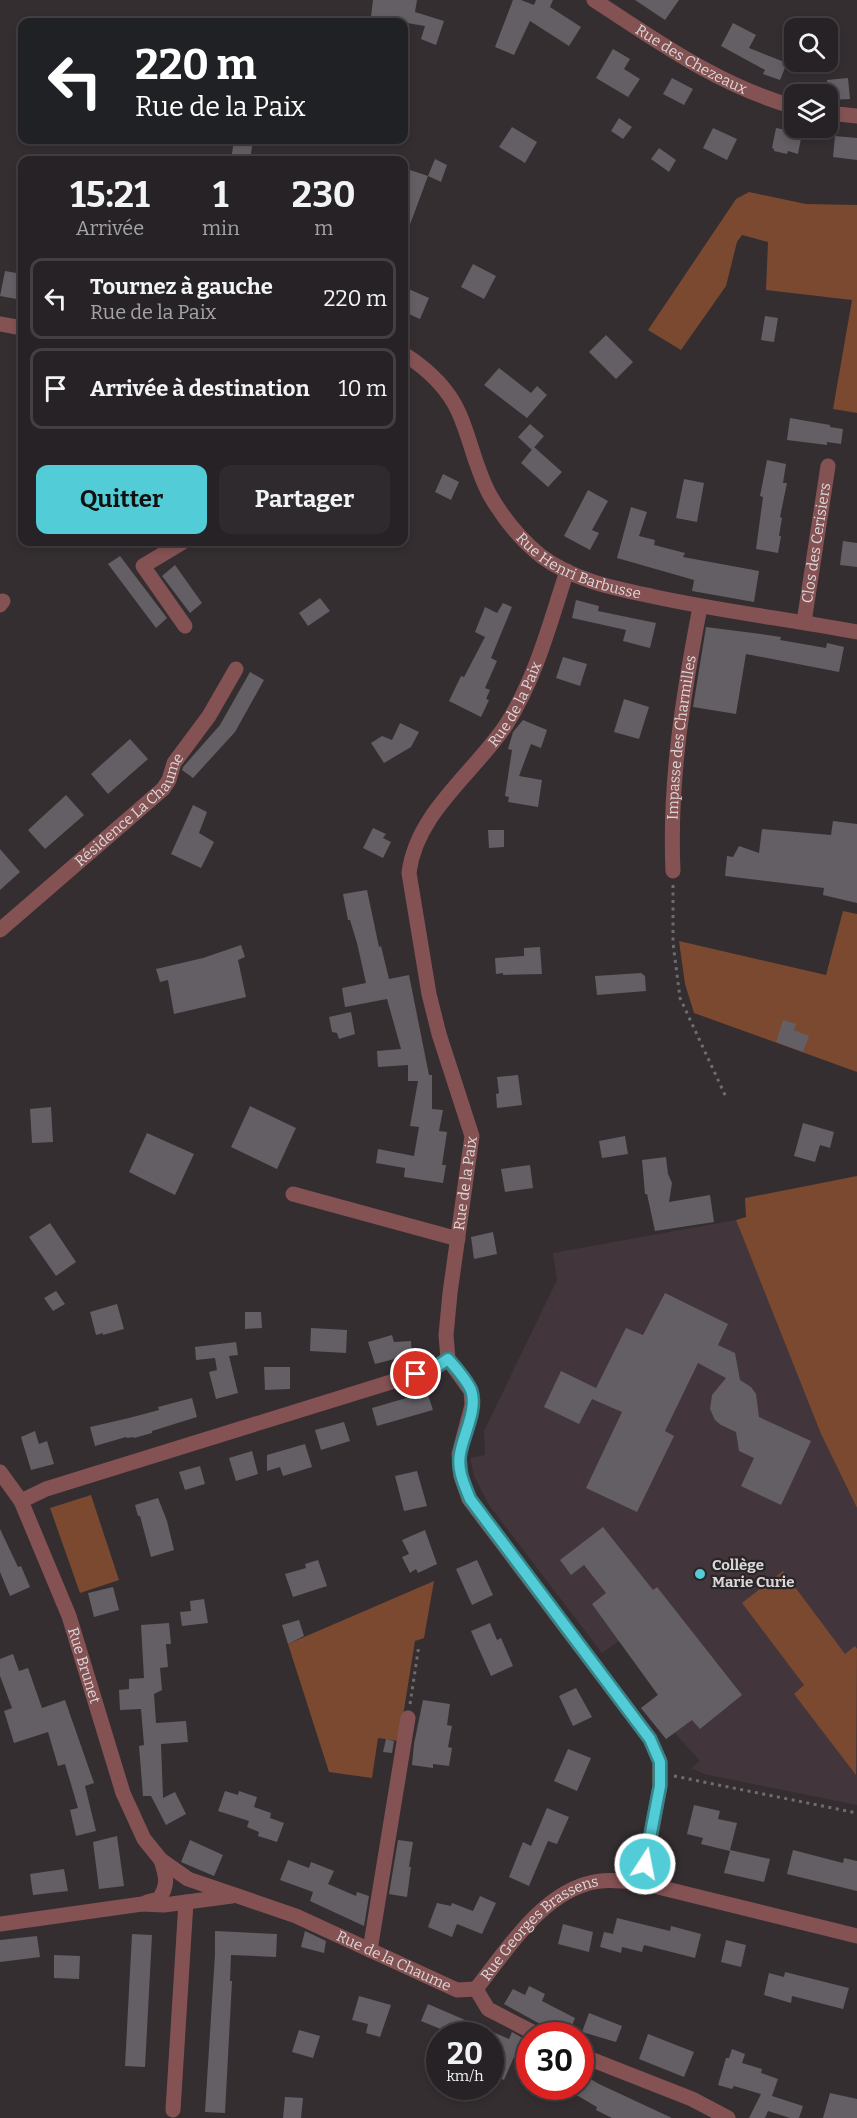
<!DOCTYPE html>
<html lang="fr">
<head>
<meta charset="utf-8">
<style>
  body { margin:0; font-family:Bitter,serif; background:#2f2a2d; color:#f1f3f6; height:100vh; display:flex; flex-direction:column; font-size:22px; white-space:nowrap }
  * { box-sizing:border-box; margin:0 }
  p { font-size:20px; color:#a4a4a7 }
  .icon { flex:none; width:33px; height:33px; fill:none; stroke:currentColor; stroke-width:2; stroke-linecap:round; stroke-linejoin:round }
  .map { position:relative; flex:1; overflow:hidden }
  .side { position:absolute; left:18px; top:156px; width:390px; height:390px; display:flex; flex-direction:column; background:#272225; border-radius:12px; box-shadow:0 3px 9px #0003,0 0 0 2px #433f42 }
  .side>* { flex:none }
  .banner { position:absolute; left:18px; top:18px; width:390px; height:126px; border-radius:12px; box-shadow:0 3px 9px #0003,0 0 0 2px #433f42; background:#202124; color:#fff; overflow:hidden }
  .fabs { position:absolute; left:784px; top:18px; display:grid; gap:12px }
  .fabs a { display:grid; place-items:center; width:54px; height:54px; border-radius:12px; background:#272225; box-shadow:0 3px 9px #0003,0 0 0 2px #433f42; font-size:30px }
  .speed { position:absolute; left:426px; top:2022px; display:flex; gap:12px; font-size:30px; font-weight:700; text-align:center }
  .speed>* { display:grid; place-content:center; width:78px; height:78px; border-radius:50%; background:#272225; box-shadow:0 3px 9px #0003,0 0 0 2px #433f42; line-height:1 }
  .speed small { font-size:15px; font-weight:400 }
  .speed .limit { border:9px solid #d22; background:#fff; color:#111 }
  .pin { position:absolute; display:grid; place-items:center; width:51px; height:51px; color:#fff; margin:-26px; border:3px solid #fff; border-radius:50%; box-shadow:0 2px 6px #0007 }
  .me { position:absolute; width:66px; margin:-33px; rotate:11deg; stroke-linejoin:round; filter:drop-shadow(0 0 4px #0008) }
  .turn { display:flex; align-items:center; gap:21px; height:126px; padding:0 18px; font-size:27px }
  .turn .icon { width:78px; height:78px; stroke-width:2.5 }
  .turn b { display:block; font-size:42px; line-height:51px }
  .eta { display:flex; justify-content:space-evenly; align-items:center; height:102px; text-align:center }
  .eta b { font-size:36px; font-weight:700; line-height:42px }
  .action { display:flex; gap:12px; margin-top:auto; padding:12px 18px }
  .action a { flex:1; height:69px; border-radius:12px; background:#52ccd6; color:#111; font-size:24px; font-weight:700; line-height:69px; text-align:center }
  .action a+a { background:#2f2a2d; color:#f1f3f6 }
  ul { padding:0; list-style:none }
  li { display:flex; align-items:center; gap:18px; height:81px; margin:0 12px 9px; padding:0 6px; border:3px solid #433f42; border-radius:12px }
  li div { flex:1 }
  li b { display:block; font-size:22px }
  li em { font-style:normal }
  .map>svg:first-child { display:block }
  .built { fill:#42363c }
  .green { fill:#7a4930 }
  .building { fill:#635f64 }
  .lines { fill:none; stroke-linecap:round; stroke-linejoin:round }
  .path { stroke:#706b6d; stroke-width:3; stroke-dasharray:3 4.5; stroke-linecap:butt }
  .minor { stroke:#855253; stroke-width:15 }
  .route-casing { stroke:#35858b; stroke-width:15 }
  .route { stroke:#52ccd6; stroke-width:10 }
  .poi-dot { fill:#52ccd6; stroke:#2a2527; stroke-width:2 }
  .labels { text-anchor:middle; dominant-baseline:central; stroke-width:4.5; stroke-linejoin:round; paint-order:stroke }
  .street-label { font-size:15px; fill:#dbd7d9; stroke:#2a2527 }
  .poi-label { font-size:15px; font-weight:bold; fill:#dbd7d9; stroke:#2a2527; text-anchor:start }
</style>
</head>
<body>
<div class="map">
<svg width="857" height="2118" viewBox="0 0 857 2118">
  <rect width="100%" height="100%" fill="#342e31"/>
  <!-- built -->
  <path class="built" d="M736 1220 821 1434 857 1508V1805L704 1774 691 1768 700 1761 675 1733 666 1739 641 1708 658 1694 619 1641 602 1653 489 1505 474 1476 470 1458 485 1455 484 1431 557 1280 553 1253Z"/>
  <!-- green -->
  <path class="green" d="M749 192 806 204 857 205V413L833 409 852 300 766 290 768 242 742 235 737 242 726 286 681 350 648 330 736 199Z
    M843 911 857 914V1072L694 1013 685 984 679 941 826 975Z
    M857 1176V1508L821 1434 736 1220 746 1217 745 1198Z
    M91 1495 119 1580 80 1593 50 1508Z
    M783 1571 845 1654 855 1646 857 1649 856 1775 794 1694 804 1685 742 1603Z
    M434 1581 424 1638 415 1641 399 1741 378 1738 372 1778 329 1772 288 1644Z"/>
  <!-- building -->
  <path class="building" d="M373 0H417L415 12 444 21 436 45 421 39 425 26 371 17Z
    M513 0H521L534 5 536 0H553L550 7 581 27 569 46 530 21 514 55 495 47Z
    M635 0H679L665 20Z
    M733 23 756 35 749 48 787 63 780 80 763 74 765 70 721 46Z
    M613 49 630 59 624 69 640 79 628 97 596 78Z
    M672 78 693 89 684 105 663 94Z
    M848 78 850 99 829 100 827 80Z
    M619 118 632 127 623 139 611 131Z
    M512 127 537 142 525 163 499 147Z
    M713 128 737 139 727 160 703 148Z
    M776 128 802 133 798 154 788 151 787 154 774 151V149L772 148Z
    M835 136 857 138V160L833 157Z
    M234 140H253L250 160H231Z
    M659 148 676 160 669 172 651 159Z
    M435 159 447 165 441 182 428 176Z
    M410 170 428 176 405 238H404V190Z
    M473 264 496 276 484 299 461 287Z
    M5 271 22 274V300L0 296Z
    M404 287 429 298 420 319 404 312Z
    M765 316 778 318 774 342 761 340Z
    M606 335 633 362 616 379 589 352Z
    M499 368 531 393 537 386 547 395 527 418 484 385Z
    M790 418 830 425V427L843 429 841 444 827 442V445L787 440Z
    M530 424 544 436 532 450 518 437Z
    M534 447 562 472 548 487 521 463Z
    M767 460 786 464 783 483H787L780 517 782 518 779 536H781L778 553 756 549 763 497 760 496Z
    M443 474 459 482 451 500 435 492Z
    M684 479 704 483 697 522 676 518Z
    M588 490 608 501 592 530 599 533 590 550 564 536Z
    M631 507 647 512 639 536 655 540 654 545 685 553 683 557 759 571 754 602 692 591 694 580 617 558Z
    M843 541 857 543V567L840 565Z
    M120 556 167 618 156 628 108 564Z
    M175 565 202 603 190 613 162 576Z
    M320 598 330 611 308 626 299 613Z
    M576 600 599 606 598 611 656 623 650 648 623 641 626 630 572 618Z
    M503 603 512 607 491 658 497 661 485 688 490 690 486 699 489 700 481 717 449 701 461 676 464 677 485 637 475 632 485 607 497 613Z
    M706 627 753 633 781 637 780 640 826 648 827 643 844 647 839 672 746 654 736 714 693 707Z
    M563 657 587 664 580 686 556 678Z
    M250 672 264 680 235 732 193 778 182 770 183 767 220 725Z
    M624 699 649 707 639 739 614 732Z
    M523 720 547 730 541 748 531 744 519 776 542 780 538 807 508 802 509 797 505 796 512 750 508 749 513 732Z
    M400 723 419 732 411 747 384 763 371 743 382 736 392 740Z
    M130 739 148 759 108 794 91 774Z
    M66 795 84 815 45 849 28 830Z
    M193 805 207 812 199 833 214 842 201 868 171 854Z
    M833 821 857 824V903L823 895 824 888 725 876 727 856 733 857 739 846 759 853 762 829 831 835Z
    M373 828 386 834 383 838 391 842 383 858 363 848Z
    M488 830H504V847L489 848Z
    M0 849 20 872 0 890Z
    M367 890 379 947 381 946 389 979 409 975 429 1075H432V1109L443 1110 439 1131 447 1132 442 1165H446L443 1183 404 1177 405 1168 376 1163 378 1149 414 1156 419 1127 410 1126 418 1081H408V1065L378 1067 377 1051 401 1049 387 999 345 1007 342 988 366 983 357 943 350 920H348L343 894Z
    M241 945 245 957 238 960 246 997 174 1014 168 980 160 982 156 969 203 958Z
    M540 947 542 974 503 975V973L496 974 495 958 524 956V948Z
    M641 973 645 976 646 991 597 995 595 976Z
    M351 1012 355 1034 339 1039 337 1033 332 1032 329 1017Z
    M783 1020 796 1024 794 1030 809 1036 803 1052 776 1042Z
    M518 1075 522 1105 497 1108 496 1094 499 1093 497 1077Z
    M250 1106 296 1128 277 1169 231 1147Z
    M51 1107 53 1142 32 1143 30 1109Z
    M803 1123 834 1132 830 1148 820 1145 815 1162 794 1156Z
    M147 1133 194 1154 175 1195 129 1172Z
    M625 1136 628 1154 602 1158 599 1141Z
    M666 1157 668 1174 672 1183 669 1202 710 1195 714 1222 655 1231 647 1194H645L642 1160Z
    M530 1165 533 1188 505 1192 501 1169Z
    M50 1223 76 1262 56 1276 29 1237Z
    M493 1232 497 1254 474 1259 471 1237Z
    M56 1291 65 1304 53 1311 44 1298Z
    M665 1293 728 1324 718 1345 735 1353 740 1380 751 1387 756 1394 759 1417 811 1441 781 1505 741 1486 754 1458 739 1451 736 1432 721 1425 715 1420 710 1409 712 1395 726 1378 698 1363 665 1431 674 1436 637 1512 586 1488 622 1412 592 1399 579 1424 544 1407 561 1371 596 1388 626 1328 643 1335Z
    M117 1304 124 1329 103 1335V1333L96 1335 90 1312Z
    M245 1312H261L262 1328 245 1329Z
    M311 1328 347 1330 346 1353 310 1351Z
    M392 1335 394 1342 411 1341 412 1357H402L375 1364 368 1342Z
    M236 1342 238 1355 229 1356 238 1393 216 1399 209 1372 217 1370 215 1358 196 1360 195 1347Z
    M264 1367H290V1389L265 1390Z
    M427 1392 433 1410 377 1426 372 1408Z
    M192 1398 197 1417 152 1431V1433L134 1438V1437L127 1438 126 1437 95 1446 90 1427 129 1418 159 1410 158 1407Z
    M344 1422 350 1441 321 1450 315 1430Z
    M35 1431 39 1444 47 1441 54 1464 31 1470 21 1437Z
    M305 1444 312 1467 283 1476 280 1467 267 1471V1455Z
    M252 1451 258 1474 236 1481 229 1458Z
    M200 1466 205 1484 185 1490 179 1472Z
    M417 1471 427 1506 404 1511 395 1476Z
    M158 1498 167 1521 174 1550 151 1557 140 1516H138L135 1505Z
    M603 1527 653 1590 657 1587 742 1695 700 1729 692 1720 666 1739 641 1708 658 1695 592 1604 606 1593 584 1565 571 1575 560 1560Z
    M0 1529 18 1567 21 1566 30 1587 10 1596 0 1572Z
    M425 1530 437 1564 418 1573 416 1569 410 1573 402 1557 409 1554 402 1540Z
    M318 1560 327 1586 293 1597 285 1574 306 1568 305 1564Z
    M477 1560 493 1595 472 1605 456 1569Z
    M113 1587 119 1610 94 1617 88 1593Z
    M204 1599 208 1623 182 1626 180 1612 191 1611 190 1601Z
    M299 1620 304 1636 288 1644 282 1625Z
    M169 1623 171 1644H166L168 1667 160 1668 162 1690 154 1694 156 1723 186 1721 188 1742 161 1744 163 1798 175 1792 186 1814 166 1825 151 1796H143L139 1746 144 1745 141 1709 120 1710 119 1690 129 1689V1679L144 1678 141 1625Z
    M490 1623 497 1640 501 1638 513 1666 491 1676 471 1631Z
    M13 1654 19 1671 28 1668 42 1708 65 1700 94 1783 85 1786 96 1831 76 1836 70 1810 78 1808 65 1764 58 1766 48 1732 14 1743 4 1711 12 1708 0 1676V1659Z
    M576 1688 592 1717 573 1726 559 1696Z
    M423 1700 450 1704 447 1725 452 1726 448 1747 452 1748 449 1766 433 1764V1768L412 1765 414 1744Z
    M386 1739 394 1741 392 1753 383 1752Z
    M568 1749 591 1758 577 1791 554 1781Z
    M225 1791 238 1795 239 1791 257 1797 254 1807 271 1813 270 1818 284 1823 277 1842 258 1836 259 1832 247 1827 249 1821 218 1811Z
    M694 1805 720 1811 718 1819 737 1823 730 1850 770 1859 764 1882 724 1873 730 1851 701 1844 703 1838 687 1834Z
    M547 1808 569 1817 557 1844 548 1841 529 1886 509 1877 523 1842 531 1846Z
    M117 1836 124 1886 99 1889 93 1842Z
    M190 1840 223 1855 214 1876 181 1862Z
    M398 1840 413 1842 409 1867H411L407 1897 389 1894Z
    M793 1850 843 1863 844 1858 857 1861V1891L787 1874Z
    M288 1860 309 1868 311 1862 334 1871 328 1884 356 1896 357 1892 369 1896 364 1926 310 1901 313 1892 280 1880Z
    M64 1869 68 1891 33 1895 30 1874Z
    M480 1896 496 1903 482 1934 457 1924 452 1937 428 1927 437 1903 451 1906 452 1903 473 1911Z
    M617 1918 670 1931 671 1926 701 1934 695 1958 644 1945 642 1952 622 1947 621 1953 600 1947 604 1932 613 1934Z
    M563 1924 593 1932 589 1952 558 1944Z
    M215 1931 277 1934 276 1957 231 1955 230 1981H232L225 2113 205 2112 215 1954Z
    M305 1931 326 1941 324 1953 301 1947Z
    M132 1934 152 1935 145 2067 125 2066Z
    M37 1936 40 1957 0 1962V1940Z
    M726 1940 746 1945 741 1967 721 1962Z
    M54 1955 80 1956 79 1979 54 1978Z
    M785 1972 849 1988 843 2009 792 1996 791 2003 764 1995 769 1973 784 1977Z
    M529 1986 545 1994 542 2001 575 2018 568 2036H562L504 2004 513 1989 525 1995Z
    M359 1996 391 2005 380 2037 366 2033 368 2024 352 2020Z
    M428 2004 509 2039 512 2032 530 2042V2065L514 2057 504 2080 490 2073V2036H447L448 2032 421 2021Z
    M589 2013 622 2026 616 2042 582 2032Z
    M299 2030 320 2036 313 2058 292 2052Z
    M648 2034 694 2052 684 2077 639 2059Z
    M732 2049 745 2054 742 2063 762 2069 761 2073 778 2079 772 2096 803 2106 799 2118H790L768 2111 765 2118H749L761 2094 734 2086 732 2089 718 2085 726 2058H729Z
    M580 2073 599 2084 672 2118H612L596 2110 597 2107 561 2086H580Z
    M830 2093 857 2099V2118H823Z
    M285 2097 303 2098 301 2118H283Z"/>
  <g class="lines">
    <!-- path -->
    <path class="path" d="M673 885V943L680 998 726 1097
      M410 1704 419 1645
      M674 1776 857 1813"/>
    <!-- minor -->
    <g class="minor">
      <path id="s1" d="M594 0C659 42 719 86 795 107"/>
      <path d="M828 113 857 116"/>
      <path d="M0 324 22 328"/>
      <path id="s2" d="M404 354C426 368 448 388 459 413 471 440 476 471 491 497 504 519 521 540 541 556 573 580 613 588 651 596 719 611 788 619 857 632"/>
      <path d="M183 542 143 566 185 626"/>
      <path d="M0 605 3 601"/>
      <path id="s3" d="M804 622 828 466"/>
      <path id="s4" d="M673 871C669 782 683 695 700 607"/>
      <path id="s5" d="M0 930 163 789 169 780 174 763 209 716 236 669"/>
      <path d="M293 1194 458 1239"/>
      <path d="M448 1359 471 1391 472 1405 459 1454 461 1476 469 1499 650 1739 660 1762V1786L642 1883"/>
      <path id="s6" d="M0 1472 21 1501 69 1616 123 1793 144 1839 161 1860 188 1879 296 1916 457 1990 476 1989"/>
      <path id="s7" d="M21 1501 46 1489 433 1369 448 1359 446 1335 450 1293 472 1136 439 1034 429 994 409 873C416 813 474 773 506 725 536 678 550 623 567 571"/>
      <path d="M147 1902 159 1899C169 1884 166 1876 161 1860"/>
      <path d="M0 1924 142 1904 164 1905 232 1896"/>
      <path d="M370 1950 408 1718"/>
      <path id="s8" d="M476 1989C505 1952 539 1898 586 1884 604 1878 623 1881 642 1883L857 1936"/>
      <path d="M476 1989 488 2009 540 2036"/>
      <path d="M580 2055 692 2099 728 2118"/>
      <path d="M173 2110 186 1902"/>
    </g>
  </g>
  <g class="lines">
    <defs>
      <path id="route" d="M416 1374 433 1369 448 1359C456 1368 466 1379 471 1390 478 1409 463 1435 460 1454 457 1470 464 1484 470 1499L650 1739 660 1762V1786L645 1864"/>
    </defs>
    <!-- route casing -->
    <use href="#route" class="route-casing"/>
    <!-- route -->
    <use href="#route" class="route"/>
  </g>
  <!-- markers -->
  <circle class="poi-dot" cx="700" cy="1574" r="6"/>
  <g class="labels">
    <!-- street labels -->
    <g class="street-label">
      <text stroke="none"><textPath href="#s1" startOffset="114">Rue des Chezeaux</textPath></text>
      <text stroke="none"><textPath href="#s3" startOffset="80">Clos des Cerisiers</textPath></text>
      <text stroke="none"><textPath href="#s2" startOffset="288">Rue Henri Barbusse</textPath></text>
      <text stroke="none"><textPath href="#s7" startOffset="1149">Rue de la Paix</textPath></text>
      <text stroke="none"><textPath href="#s4" startOffset="134">Impasse des Charmilles</textPath></text>
      <text stroke="none"><textPath href="#s5" startOffset="178">Résidence La Chaume</textPath></text>
      <text stroke="none"><textPath href="#s7" startOffset="628">Rue de la Paix</textPath></text>
      <text stroke="none"><textPath href="#s6" startOffset="212">Rue Brunet</textPath></text>
      <text stroke="none"><textPath href="#s8" startOffset="90">Rue Georges Brassens</textPath></text>
      <text stroke="none"><textPath href="#s6" startOffset="678">Rue de la Chaume</textPath></text>
    </g>
    <!-- poi labels -->
    <g class="poi-label">
      <text x="712" y="1565">Collège<tspan x="712" dy="17">Marie Curie</tspan></text>
    </g>
  </g>
</svg>
<div class="fabs">
<a><svg class="icon" aria-label="search" viewBox="0 0 24 24"><circle cx="10" cy="10" r="6"/><path d="M15 15l6 6"/></svg></a>
<a><svg class="icon" aria-label="layers" viewBox="0 0 24 24"><path d="M12 4l9 5-9 5-9-5zM3 14l9 5 9-5"/></svg></a>
</div>
<div class="speed"><div>20<small>km/h</small></div><div class="limit">30</div></div>
<div class="pin" style="left:416px;top:1374px;background:#d93025"><svg class="icon" aria-label="arrive" viewBox="0 0 24 24"><path d="M6 21V4h12l-3 4 3 4H6"/></svg></div>
<svg class="me" style="left:645px;top:1864px" viewBox="-20 -20 40 40"><circle r="17" fill="#52ccd6" stroke="#fff" stroke-width="3"/><path d="M0-11L8 9 0 5-8 9z" fill="#fff"/></svg>
<div class="banner">
<div class="turn"><svg class="icon" aria-label="left" viewBox="0 0 24 24"><path d="M17 20v-9H6M10 6l-5 5 5 5"/></svg><div><b>220 m</b>Rue de la Paix</div></div>
</div>
<section class="side">
<div class="eta">
<div><b>15:21</b><p>Arrivée</p></div>
<div><b>1</b><p>min</p></div>
<div><b>230</b><p>m</p></div>
</div>
<ul>
<li><svg class="icon" aria-label="left" viewBox="0 0 24 24"><path d="M17 20v-9H6M10 6l-5 5 5 5"/></svg><div><b>Tournez à gauche</b><p>Rue de la Paix</p></div><em>220 m</em></li>
<li><svg class="icon" aria-label="arrive" viewBox="0 0 24 24"><path d="M6 21V4h12l-3 4 3 4H6"/></svg><div><b>Arrivée à destination</b></div><em>10 m</em></li>
</ul>
<div class="action"><a>Quitter</a><a>Partager</a></div>
</section>
</div>
</body>
</html>
